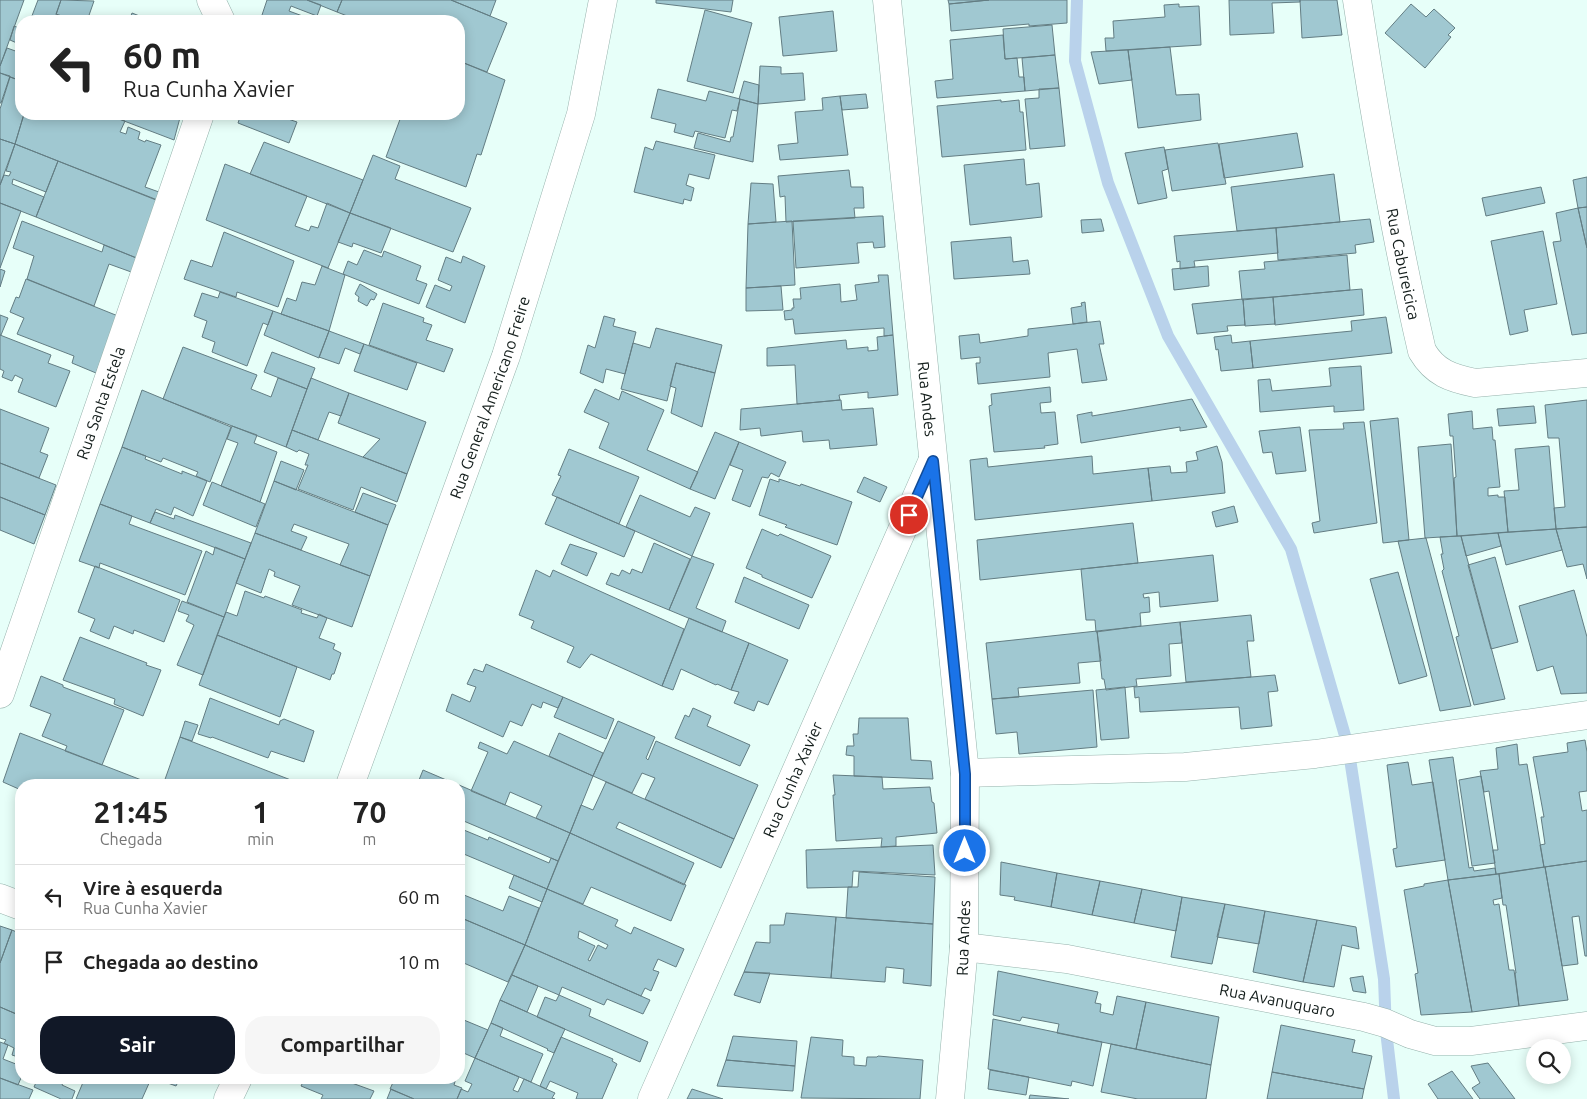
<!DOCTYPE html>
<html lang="pt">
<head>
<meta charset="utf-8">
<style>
  body { margin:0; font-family:Ubuntu,sans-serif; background:#f6f6f6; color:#222; height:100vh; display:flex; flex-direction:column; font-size:19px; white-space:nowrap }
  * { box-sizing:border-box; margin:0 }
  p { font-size:16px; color:#767676 }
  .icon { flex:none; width:28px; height:28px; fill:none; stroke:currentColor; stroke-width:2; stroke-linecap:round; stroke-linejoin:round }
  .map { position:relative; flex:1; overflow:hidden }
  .drawer { position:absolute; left:15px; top:779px; width:450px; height:305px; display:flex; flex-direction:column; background:#fff; border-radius:20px; box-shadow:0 2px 12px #0003 }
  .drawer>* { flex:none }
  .guide { position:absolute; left:15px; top:15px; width:450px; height:105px; border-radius:20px; box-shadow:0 2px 12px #0003; background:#fff; color:#222; overflow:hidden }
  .fabs { position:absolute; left:1526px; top:1039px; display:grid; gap:10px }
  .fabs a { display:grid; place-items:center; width:45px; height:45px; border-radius:50%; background:#fff; box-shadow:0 2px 12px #0003; font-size:25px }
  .pin { position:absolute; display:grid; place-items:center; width:42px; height:42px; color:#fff; margin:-21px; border:2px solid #fff; border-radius:50%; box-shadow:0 1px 5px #0007 }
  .me { position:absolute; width:55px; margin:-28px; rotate:0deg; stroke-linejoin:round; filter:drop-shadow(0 0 4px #0008) }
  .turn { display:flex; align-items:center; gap:18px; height:105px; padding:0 25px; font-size:22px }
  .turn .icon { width:65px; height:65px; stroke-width:2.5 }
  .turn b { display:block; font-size:35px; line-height:42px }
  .eta { display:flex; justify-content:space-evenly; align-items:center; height:85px; text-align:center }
  .eta b { font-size:30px; font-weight:700; line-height:35px }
  .primary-button { display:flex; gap:10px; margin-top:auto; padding:10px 25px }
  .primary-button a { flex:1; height:58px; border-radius:20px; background:#111827; color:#fff; font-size:20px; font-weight:700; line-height:58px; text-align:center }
  .primary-button a+a { background:#f6f6f6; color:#222 }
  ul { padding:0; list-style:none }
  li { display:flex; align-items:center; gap:15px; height:65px; padding:0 25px; border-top:1px solid #e0e0e0 }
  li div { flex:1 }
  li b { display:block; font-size:19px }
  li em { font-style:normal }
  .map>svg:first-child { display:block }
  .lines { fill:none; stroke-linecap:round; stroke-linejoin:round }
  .stream { stroke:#b9d2eb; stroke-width:12 }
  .building { fill:#a0c8d1; stroke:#637d83; fill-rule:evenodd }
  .street-casing { stroke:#96b2ac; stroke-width:29 }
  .secondary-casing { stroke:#96b2ac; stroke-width:29 }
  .street { stroke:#fff; stroke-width:28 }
  .secondary { stroke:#fff; stroke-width:28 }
  .route-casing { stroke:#114b97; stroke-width:12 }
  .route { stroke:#1a73e8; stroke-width:9 }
  .labels { text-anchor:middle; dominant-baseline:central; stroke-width:4; stroke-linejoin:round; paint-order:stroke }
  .street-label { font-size:16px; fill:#131d1b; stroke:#fff }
</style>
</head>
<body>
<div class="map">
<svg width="1587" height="1099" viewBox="0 0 1587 1099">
  <rect width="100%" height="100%" fill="#e7fff9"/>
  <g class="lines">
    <!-- stream -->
    <path class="stream" d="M1077 0 1075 61 1108 183 1168 336 1291 549 1348 746 1384 979 1386 1031 1394 1099"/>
  </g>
  <!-- building -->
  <path class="building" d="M0 0H24L0 66Z
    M38 0H61L54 21H30Z
    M61 0 94 1 87 21H77L56 14Z
    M267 0H307L321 5 317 16 291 6 289 11 316 21H260Z
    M307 0H342L337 12Z
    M342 0H451L507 23 487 72 459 61V21H360L337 12Z
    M451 0H496L490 16Z
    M656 0H733L731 12 656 3Z
    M948 0H989L949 4Z
    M989 0H1067V23L1029 26V24L951 31 949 4Z
    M1229 0H1300V2L1272 3 1274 33 1230 35Z
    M1300 0H1337L1342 35 1302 38Z
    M1179 4V7L1199 6 1201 45 1106 51 1105 38H1114L1113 21 1165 17 1164 5Z
    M1411 4 1426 17 1434 9 1455 28 1448 35 1451 37 1425 68 1385 33Z
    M705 10 752 23 733 93 687 81Z
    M833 11 837 51 783 56 779 17Z
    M132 13 152 21H129Z
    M1052 25 1055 55 1005 59 1003 29Z
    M14 26 21 29V38L19 44 10 40Z
    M1003 35 1005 59 1017 58 1019 77H1024L1025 91 937 98 935 81 953 79 950 40Z
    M1170 47 1176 95 1199 94 1201 120 1138 128 1128 50Z
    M7 48 21 53V81L0 73V66Z
    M1128 50 1132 80 1099 84 1091 52Z
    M1055 55 1059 88 1025 91 1022 58Z
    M459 61 505 80 481 155 477 154 466 187 386 157 402 114H459Z
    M760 66 781 67V74L803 73 805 100 758 104Z
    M0 73 10 76 1 103H0Z
    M10 77 21 81V114H24L15 144 0 139V109Z
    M744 81 759 85 758 104 739 99Z
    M1059 88 1065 146 1030 149 1025 99 1039 98V89Z
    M658 89 706 101 709 91 740 99 737 111 732 110 725 138 695 131 693 137 674 132 676 124 651 118Z
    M866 94 868 108 842 110 840 96Z
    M840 96 848 155 780 160 778 145 798 143 795 112 823 110 822 98Z
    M740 99 758 104 753 162 694 148 698 133 730 142 731 137H733Z
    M1001 100V102L1019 100 1020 112H1023L1026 150 942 157 937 106Z
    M24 114H106L125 121 120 132 126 134 128 127 140 132 138 139 145 142 146 140 161 145 145 187 159 192 156 200 15 144Z
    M112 114H181L174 140 111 116Z
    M241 114H273L297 122 289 143 238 123Z
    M273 114H291L289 119Z
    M1297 133 1303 167 1224 178 1219 144Z
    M0 139 15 144 0 185Z
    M656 141 715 155 709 179 689 174 686 185 694 188 691 201 684 199 683 204 634 192 645 147 653 150Z
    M264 142 363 180 350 213 250 174Z
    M1218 143 1226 184 1172 191 1165 150Z
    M15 144 58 161 46 192 13 179 12 184 44 197 36 217 0 203V185L4 175 9 176 11 172 6 171Z
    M1164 147 1168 169 1162 171 1167 198 1138 204 1125 153Z
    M373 155 400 166 395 179 471 208 453 252 350 213Z
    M1024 159 1026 185 1039 183 1042 217 970 225 964 165Z
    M58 161 160 201 139 259 36 217Z
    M225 164 307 196 295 226 309 231 311 226 318 228 327 203 350 213 328 268 206 220Z
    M849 170 851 187H863L864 208H854L855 218 786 222 785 196 780 197 778 176Z
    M1334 174 1340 222 1237 231 1231 187Z
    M1587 177V207L1578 208 1573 180Z
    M751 183 773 184 776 222 748 224Z
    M1541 187 1545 203 1486 216 1482 198Z
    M0 203 21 211 0 268Z
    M1587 207V248L1578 208Z
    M1578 208 1587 248V333L1572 335 1553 242 1561 241 1556 213Z
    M350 213 391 228 381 253 353 243 352 247 338 242Z
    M879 216H883L885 247 874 248 873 242 857 243 859 263 796 268 793 221Z
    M1101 219 1104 231 1082 233 1081 220Z
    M1370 219 1374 242 1355 245 1356 253 1278 260 1276 228Z
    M22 221 102 252 104 245 139 259 134 273 109 264 94 306 27 279 34 256 13 248Z
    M792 221 795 285 746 288 748 224Z
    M1276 228 1278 253 1194 261 1195 267 1180 269V261L1177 262 1174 236Z
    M1543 231 1557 304 1524 310 1528 331 1510 335 1491 241Z
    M224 232 294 261 278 307 237 292 236 297 184 279 191 260 212 267Z
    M1011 237 1013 262 1028 260 1030 274 954 279 951 242Z
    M364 250 382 257 384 251 421 266 416 280 427 284 419 304 343 274 348 261 357 265Z
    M1347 255 1350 290 1242 300 1239 271 1265 269 1264 262Z
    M463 256 485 266 465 323 426 307 435 285 450 291 452 286 438 280 446 257 461 263Z
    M322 266 345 275 329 331 281 314 287 298 296 301 302 282 315 285Z
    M1208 266 1209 286 1174 290 1172 269Z
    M0 269 5 271 0 287Z
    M878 275H888L893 335 884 336V328L795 334 793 319 785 320 784 311 792 310V308H794L793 299H801L800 288 840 284 841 302 857 300 855 285 879 282Z
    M26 279 118 316 96 373 72 363 74 356 17 334 24 318 10 312 16 297 19 298Z
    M360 284 377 294 374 300 371 299 367 306 358 301 359 297 355 294Z
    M781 286 783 310 746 311V288Z
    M1362 289 1364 315 1275 325 1273 297Z
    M220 292 273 311 268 325 263 323 247 366 212 352 215 342 202 337 207 321 194 316 202 293 218 298Z
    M1273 297 1275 324 1245 326 1243 299Z
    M1243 299 1245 325 1227 326 1228 331 1197 334 1192 304Z
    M1085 302 1087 322 1073 324 1071 308 1082 306 1081 303Z
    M383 303 424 318 423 322 432 325 426 340 453 349 444 372 369 345Z
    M273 311 329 331 319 358 264 335Z
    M0 315 8 318 1 335H0Z
    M604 316 615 319 613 326 636 332 625 374 606 369 603 383 580 373 588 345 595 348Z
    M1386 317 1392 353 1253 368 1250 341 1352 331 1351 321Z
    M1100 321 1104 344H1099L1107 380 1082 383 1077 349 1048 353 1050 377 978 384 976 363H980V357L961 359 959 336 979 334 980 343 1028 336V329Z
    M656 328 722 345 715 373 676 363 667 401 621 389 633 343 650 348Z
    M329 331 364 344 360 354 345 348 339 364 319 357Z
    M0 335 51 355 48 363 70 371 56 407 18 392 23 379 15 375 12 381 2 377 4 371 0 369Z
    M893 335 898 395 868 398V392L839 395 840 400 797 404 795 365 767 366V348L846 340 847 349 868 347V351L878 350 877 337Z
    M1231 335 1232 343 1250 341 1253 368 1221 371 1218 349 1216 350 1214 337Z
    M364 344 417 363 407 390 354 371Z
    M183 347 257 375 251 389 271 397 278 378 307 389 286 447 163 399Z
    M272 352 315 368 307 389 264 372Z
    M676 363 715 373 702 427 671 413 676 388 670 386Z
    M1361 366 1364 410 1334 412V406L1260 412 1258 380 1270 379 1272 391 1331 386 1329 368Z
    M311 378 349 393 341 416 329 412 318 440 292 430Z
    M1050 387 1051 402 1040 403 1041 413 1055 412 1058 444 1044 446 1045 448 994 452 989 406 992 405 991 394Z
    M595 389 619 400 622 391 664 410 647 450 698 472 690 489 599 448 609 423 584 412Z
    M142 390 231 427 210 482 196 476 198 472 163 458 161 462 122 447Z
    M349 393 426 422 407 474 363 457 380 439 338 423Z
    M1192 399 1207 427 1180 431V427L1081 443 1077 415 1092 412V416Z
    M841 400 842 410 873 408 877 445 830 449 829 440 803 442 802 431 761 436 760 428 740 430 741 409Z
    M1587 400V527L1556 529 1554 508 1565 507 1559 438H1548L1545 405Z
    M1534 406 1536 423 1499 426 1497 409Z
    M0 409 49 428 40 452 48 455 39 478 0 463Z
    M1472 411 1473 429 1492 427 1493 440H1495L1500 487 1488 488V496L1498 495V497H1505L1508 532 1457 536 1454 478 1456 477 1453 436H1450L1448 414Z
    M1398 418 1409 540 1383 543 1370 421Z
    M1364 422 1377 523 1314 533 1312 523 1320 521 1309 430 1344 429 1343 423Z
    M232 426 257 435 254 443 277 452 260 502 221 486 238 443 227 439Z
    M1300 427 1306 471 1276 474 1272 452 1263 453 1259 431Z
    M292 430 407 474 397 502 361 487 353 510 298 489 308 465H305L309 454 299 450 297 452 286 447Z
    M715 432 739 442 715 499 690 489Z
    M739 442 786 462 779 477 771 473 768 478 762 477 750 507 732 500 743 470 730 465Z
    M1451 444 1457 536 1425 538 1418 447Z
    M1217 446 1222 462 1225 493 1152 501 1148 468 1170 466 1171 473 1187 472 1186 462 1198 460 1196 452Z
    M1549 446 1556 529 1508 532 1504 491 1519 490 1515 449Z
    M122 447 146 456 145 459 182 474V471L207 481 193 516 174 507 171 515 156 509 150 523 100 504Z
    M569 449 639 477 619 524 552 495 561 476 558 475Z
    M1092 456 1093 474 1148 468 1152 501 975 520 970 460 987 458 988 467Z
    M281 461 304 470 296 490 274 481Z
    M0 463 56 485 45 515 0 497Z
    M864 477 887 487 880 502 857 492Z
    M770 479 779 482V479L800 486 801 484 852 502 837 545 785 527 787 525 759 515Z
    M274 481 388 525 370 576 340 565 349 544 294 524 291 531 307 537 301 550 255 533Z
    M212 482 265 504 256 527 203 505Z
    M363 493 396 505 388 525 355 512Z
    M640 495 690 517 695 507 710 513 692 556 626 527Z
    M0 497 45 515 34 544 0 530Z
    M557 497 635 531 624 557 545 524Z
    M100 504 132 516 129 524 202 551 185 595 100 563 99 568 79 561Z
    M1234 506 1238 522 1216 527 1212 512Z
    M155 512 174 519 175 515 251 543 245 559 150 523Z
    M1133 523 1138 563 980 580 977 540Z
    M1587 527V579L1583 564 1567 567 1556 529Z
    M762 529 778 536 780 534 831 556 812 598 762 577V575L746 568Z
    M1556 529 1562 550 1506 565 1498 533Z
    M255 533 370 576 352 627 292 605 300 586 274 576 275 572 269 569 261 593 236 583Z
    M1498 533 1501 546 1466 556 1461 536Z
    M1461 536 1505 699 1474 705 1456 637 1459 636 1442 571 1444 569 1441 554H1443L1440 537Z
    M1426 538 1471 706 1440 711 1398 541Z
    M654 543 690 559 669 610 606 584 611 573 619 576 622 570 630 574 632 569 642 573Z
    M570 544 597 553 587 576 561 564Z
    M215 547 245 559 224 617 187 602 206 551 213 555Z
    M1213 555 1218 601 1160 607 1159 592 1143 594 1144 598 1149 597 1150 612 1140 613 1141 626 1096 632 1095 620H1086L1081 569Z
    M692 556 714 564 696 608 726 621 722 632 669 610Z
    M1495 557 1518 642 1491 649 1468 565Z
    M95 566 180 600 164 642 134 630 133 634 114 626 109 639 90 631 95 619 78 612Z
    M536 570 550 577 553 570 684 629 662 686 591 654 580 668 567 662 574 647 531 628 534 621 519 615Z
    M1398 572 1427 676 1399 684 1370 579Z
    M744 577 809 605 799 629 735 602Z
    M1574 590 1587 637V693L1561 694 1553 666 1537 671 1519 606Z
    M245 591 264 598 265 596 302 610 301 613 317 618 319 614 327 618 319 638 335 644 333 649 341 653 334 674H332L330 680 217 635 226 612 237 616Z
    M182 601 224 617 203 675 177 665 194 625 186 621 189 615 178 611Z
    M1251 615 1254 641H1247L1251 677 1186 682 1180 622Z
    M689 618 749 643 731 690 717 684 716 685 681 669 673 690 662 686Z
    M1180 622 1182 643 1169 644 1171 676 1136 679 1137 686 1106 690 1104 679H1102L1097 631Z
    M1097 631 1101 661 1078 663 1080 683 1018 688 1019 697 992 699 986 643Z
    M217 635 297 667 280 717 199 685Z
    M80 637 147 663 146 665 161 670 143 716 114 704 115 699 63 680Z
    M749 643 788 660 768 705 758 701 754 711 734 703 739 692 731 690Z
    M486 664 563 697 558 708 543 702 541 708 532 704 522 726 510 721 503 737 446 711 452 694 470 702 476 687 467 684 474 669 483 672Z
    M1275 675 1278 691 1268 692 1272 726 1241 729 1239 707 1140 712 1139 697 1135 698 1134 687Z
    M41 676 63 685V687L124 710 102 765 65 751 67 746 42 736 51 714 30 706Z
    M1125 687 1129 738 1101 740 1096 690Z
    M1093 690 1097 747 1019 754 1017 732 996 734 992 699Z
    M563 697 614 719 606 739 554 717Z
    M210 698 279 725 280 721 284 719 314 731 304 762 271 751 268 758 212 737 211 738 198 734Z
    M693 708 711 716 707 726 750 745 740 766 675 738 685 715 689 717Z
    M859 718H908L911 760 931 761 933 779 854 776V756L846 755 847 746H854L853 734H858Z
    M185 721 198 725 192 741 180 737Z
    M618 721 655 737 646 758 648 760 656 741 758 785 734 839 645 799 655 778 642 773 632 793 593 776Z
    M20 733 144 781 143 785H21V790L3 782Z
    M559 733 603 753 593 776 549 756Z
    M180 737 296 782 295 785H163Z
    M1585 740 1587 752V791L1579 792 1582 811 1587 810V861L1544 867 1540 845 1545 844 1541 817H1544L1533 757 1568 752 1567 743Z
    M514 741 593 776 570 833 536 818 542 806 510 792 505 805 471 791 488 752 478 748 480 742 507 754Z
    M1517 744 1519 765 1527 764 1544 867 1496 874 1493 850H1498L1489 791 1484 792 1480 771 1498 769 1496 748Z
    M1453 757 1469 868 1473 867 1474 871 1495 868 1496 874 1448 880 1429 760Z
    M1408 762 1412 785 1433 782 1445 860 1396 867 1393 849 1397 848 1387 765Z
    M423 770 458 785H417Z
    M833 775 882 777 883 789 930 787 932 802 934 803 937 833 896 837V846L881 847 882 838 836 841 833 795H835Z
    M1481 776 1495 863 1472 866 1459 780Z
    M606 782 734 839 721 868 619 822 616 828 694 863 684 885 570 833 581 805 593 810Z
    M459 785 570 833 558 861 459 819Z
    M459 828 488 840 489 837 549 863 551 858 558 861 547 889 459 852Z
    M570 833 686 885 671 921 591 887 583 904 547 889Z
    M933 845 935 875 853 871 852 887 807 888 806 850Z
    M1587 861V956H1585L1579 916 1572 917 1578 964 1562 966 1545 867Z
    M1001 862 1057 873 1051 907 1014 900 1015 897 1000 895Z
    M1545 867 1568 1000 1519 1006 1515 973H1516L1506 905H1503L1499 874Z
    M859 872 935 877 933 924 846 918 848 887H858Z
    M1057 873 1100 881 1092 915 1051 907Z
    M1499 874 1502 898 1493 900 1494 905 1499 904 1509 970H1514L1519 1006 1472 1012 1448 880Z
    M514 875 547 889 542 902 509 888Z
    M1448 880 1472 1012 1421 1015 1415 974 1418 973 1404 890 1424 886V884Z
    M1100 881 1142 889 1134 923 1092 915Z
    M547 889 618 920 615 926 631 934 634 927 684 949 676 967 658 959 653 970 659 972 651 991 645 988 641 996 525 945ZM579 931 608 945 606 949 598 945 590 961 588 960 595 946 578 938Z
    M1142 889 1182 897 1176 931 1134 923Z
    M464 895 503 911 509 896 539 908 525 945 459 917V909Z
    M1182 897 1225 904 1212 964 1171 957Z
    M1225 904 1265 911 1259 944 1217 937Z
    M1265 911 1317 920 1303 982 1253 972Z
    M786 913 836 917 831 978 744 972 756 942 770 943V925H784Z
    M459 917 525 945 508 982 459 961Z
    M836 917 933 924 931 986 903 983 904 969 886 967 885 982 831 978Z
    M1317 920 1356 927 1359 949 1342 945 1334 987 1303 982Z
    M0 926 12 930 0 963Z
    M12 930 21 934V1016L0 1007V963Z
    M525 945 650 1000 643 1014 607 999 604 1005 562 987 559 995 512 975Z
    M998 971 1098 992 1095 1003 1101 1004 1100 1012 1113 1015 1117 996 1146 1002 1136 1049 1057 1033 1059 1024 1022 1017 1020 1021 993 1015Z
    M744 972 770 973 760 1003 734 995Z
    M512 975 538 986 527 1012 500 1000Z
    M1363 976 1366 993 1353 991 1350 978Z
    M559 995 591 1009 589 1016 648 1042 640 1062 537 1017 545 997 556 1001Z
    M500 1000 565 1029 554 1053 547 1050 548 1049 491 1023Z
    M1146 1002 1219 1017 1211 1065 1136 1049Z
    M0 1007 21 1016V1058L12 1055 14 1048 4 1043 6 1040 0 1038Z
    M459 1018 488 1030 475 1058 459 1051Z
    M993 1019 1102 1042 1093 1086 1072 1081 1071 1086 988 1069Z
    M491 1023 503 1028 500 1036 543 1054 531 1082 475 1058Z
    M1281 1025 1355 1040 1352 1052 1372 1056 1364 1089 1272 1072Z
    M733 1036 797 1041 795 1066 726 1060Z
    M561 1037 613 1059 612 1061 617 1064 602 1099H576L578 1093 550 1081 546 1089 540 1086Z
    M811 1037 843 1040 842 1056 854 1057V1065L866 1066 867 1057H877L878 1056 923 1060 920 1099 801 1098Z
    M0 1042 8 1045 3 1059 21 1066V1078L18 1085 0 1078Z
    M1111 1044 1211 1065 1206 1099H1138L1101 1092Z
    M475 1058 519 1077 513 1090 518 1092 524 1079 555 1093 552 1098 555 1099H457L461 1089 468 1092 472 1084 465 1081Z
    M726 1060 795 1066 793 1091 717 1086Z
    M1488 1063 1515 1099H1480L1472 1088 1480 1083 1471 1066Z
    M990 1070 1029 1077 1026 1095 988 1089Z
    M1452 1071 1473 1099H1438L1428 1084Z
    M1272 1072 1364 1089 1362 1099H1267Z
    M0 1078 33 1090 29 1099H0Z
    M38 1078H65L62 1085 75 1091 72 1099H61L34 1087Z
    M78 1078H142L150 1081 142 1099H76L84 1080Z
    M154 1078H180L176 1086Z
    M305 1078H338L374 1091 370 1099H321L323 1095 301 1086Z
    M393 1078H435L446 1082 447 1078H456L454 1085 462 1088 457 1099H414L390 1089 395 1078Z
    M391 1089 414 1099H387Z
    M692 1089 723 1099H687Z
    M1030 1095 1069 1099H1029Z"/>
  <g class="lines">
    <defs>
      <g id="street">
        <path d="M211 0 221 21"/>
        <path id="s1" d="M887 0 965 773 964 947 950 1099"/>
        <path id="s2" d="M1357 0C1375 118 1395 235 1422 351 1435 373 1451 378 1475 383L1587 373"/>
        <path id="s3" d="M0 694 200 114"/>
        <path d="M965 773 1185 767 1315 754 1587 715"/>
        <path d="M0 898 21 906"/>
        <path id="s4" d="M964 947 1067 959 1364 1017 1385 1023 1410 1034 1435 1041H1471L1587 1026"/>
        <path id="s5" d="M652 1099 932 462"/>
      </g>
      <g id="secondary">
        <path id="s6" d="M350 785 506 356 581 114 603 0"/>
        <path d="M228 1099 238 1078"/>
      </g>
    </defs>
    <!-- street casing -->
    <use href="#street" class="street-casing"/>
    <!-- secondary casing -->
    <use href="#secondary" class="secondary-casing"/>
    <!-- street -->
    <use href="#street" class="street"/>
    <!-- secondary -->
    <use href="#secondary" class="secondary"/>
  </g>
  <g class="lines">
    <defs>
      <path id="route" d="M909 515 933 461 965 774V851"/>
    </defs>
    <!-- route casing -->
    <use href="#route" class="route-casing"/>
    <!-- route -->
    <use href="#route" class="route"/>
  </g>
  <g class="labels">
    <!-- street labels -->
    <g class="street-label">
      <text stroke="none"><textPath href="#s2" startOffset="268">Rua Cabureicica</textPath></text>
      <text stroke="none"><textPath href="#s6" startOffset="412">Rua General Americano Freire</textPath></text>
      <text stroke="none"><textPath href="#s1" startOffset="401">Rua Andes</textPath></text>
      <text stroke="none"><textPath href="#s3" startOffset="308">Rua Santa Estela</textPath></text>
      <text stroke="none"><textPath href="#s5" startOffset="349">Rua Cunha Xavier</textPath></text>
      <text transform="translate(963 938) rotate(-88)">Rua Andes</text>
      <text stroke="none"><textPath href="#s4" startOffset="318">Rua Avanuquaro</textPath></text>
    </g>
  </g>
</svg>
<div class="fabs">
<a><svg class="icon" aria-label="search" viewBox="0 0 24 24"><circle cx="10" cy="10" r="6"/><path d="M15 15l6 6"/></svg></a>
</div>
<div class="pin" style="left:909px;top:515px;background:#d93025"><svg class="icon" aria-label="arrive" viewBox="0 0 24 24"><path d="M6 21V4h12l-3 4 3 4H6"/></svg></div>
<svg class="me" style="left:965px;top:851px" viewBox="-20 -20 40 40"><circle r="17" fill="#1a73e8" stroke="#fff" stroke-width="3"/><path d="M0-11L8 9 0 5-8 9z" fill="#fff"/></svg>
<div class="guide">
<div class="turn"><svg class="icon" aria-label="left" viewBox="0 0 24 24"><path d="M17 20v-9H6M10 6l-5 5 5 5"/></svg><div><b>60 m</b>Rua Cunha Xavier</div></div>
</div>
<section class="drawer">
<div class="eta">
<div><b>21:45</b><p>Chegada</p></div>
<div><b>1</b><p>min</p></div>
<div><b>70</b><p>m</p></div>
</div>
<ul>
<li><svg class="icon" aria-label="left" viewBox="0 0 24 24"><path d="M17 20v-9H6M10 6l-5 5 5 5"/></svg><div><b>Vire à esquerda</b><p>Rua Cunha Xavier</p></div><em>60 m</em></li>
<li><svg class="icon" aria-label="arrive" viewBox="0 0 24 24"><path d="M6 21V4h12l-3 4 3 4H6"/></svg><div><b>Chegada ao destino</b></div><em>10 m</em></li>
</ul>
<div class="primary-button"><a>Sair</a><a>Compartilhar</a></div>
</section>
</div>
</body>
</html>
